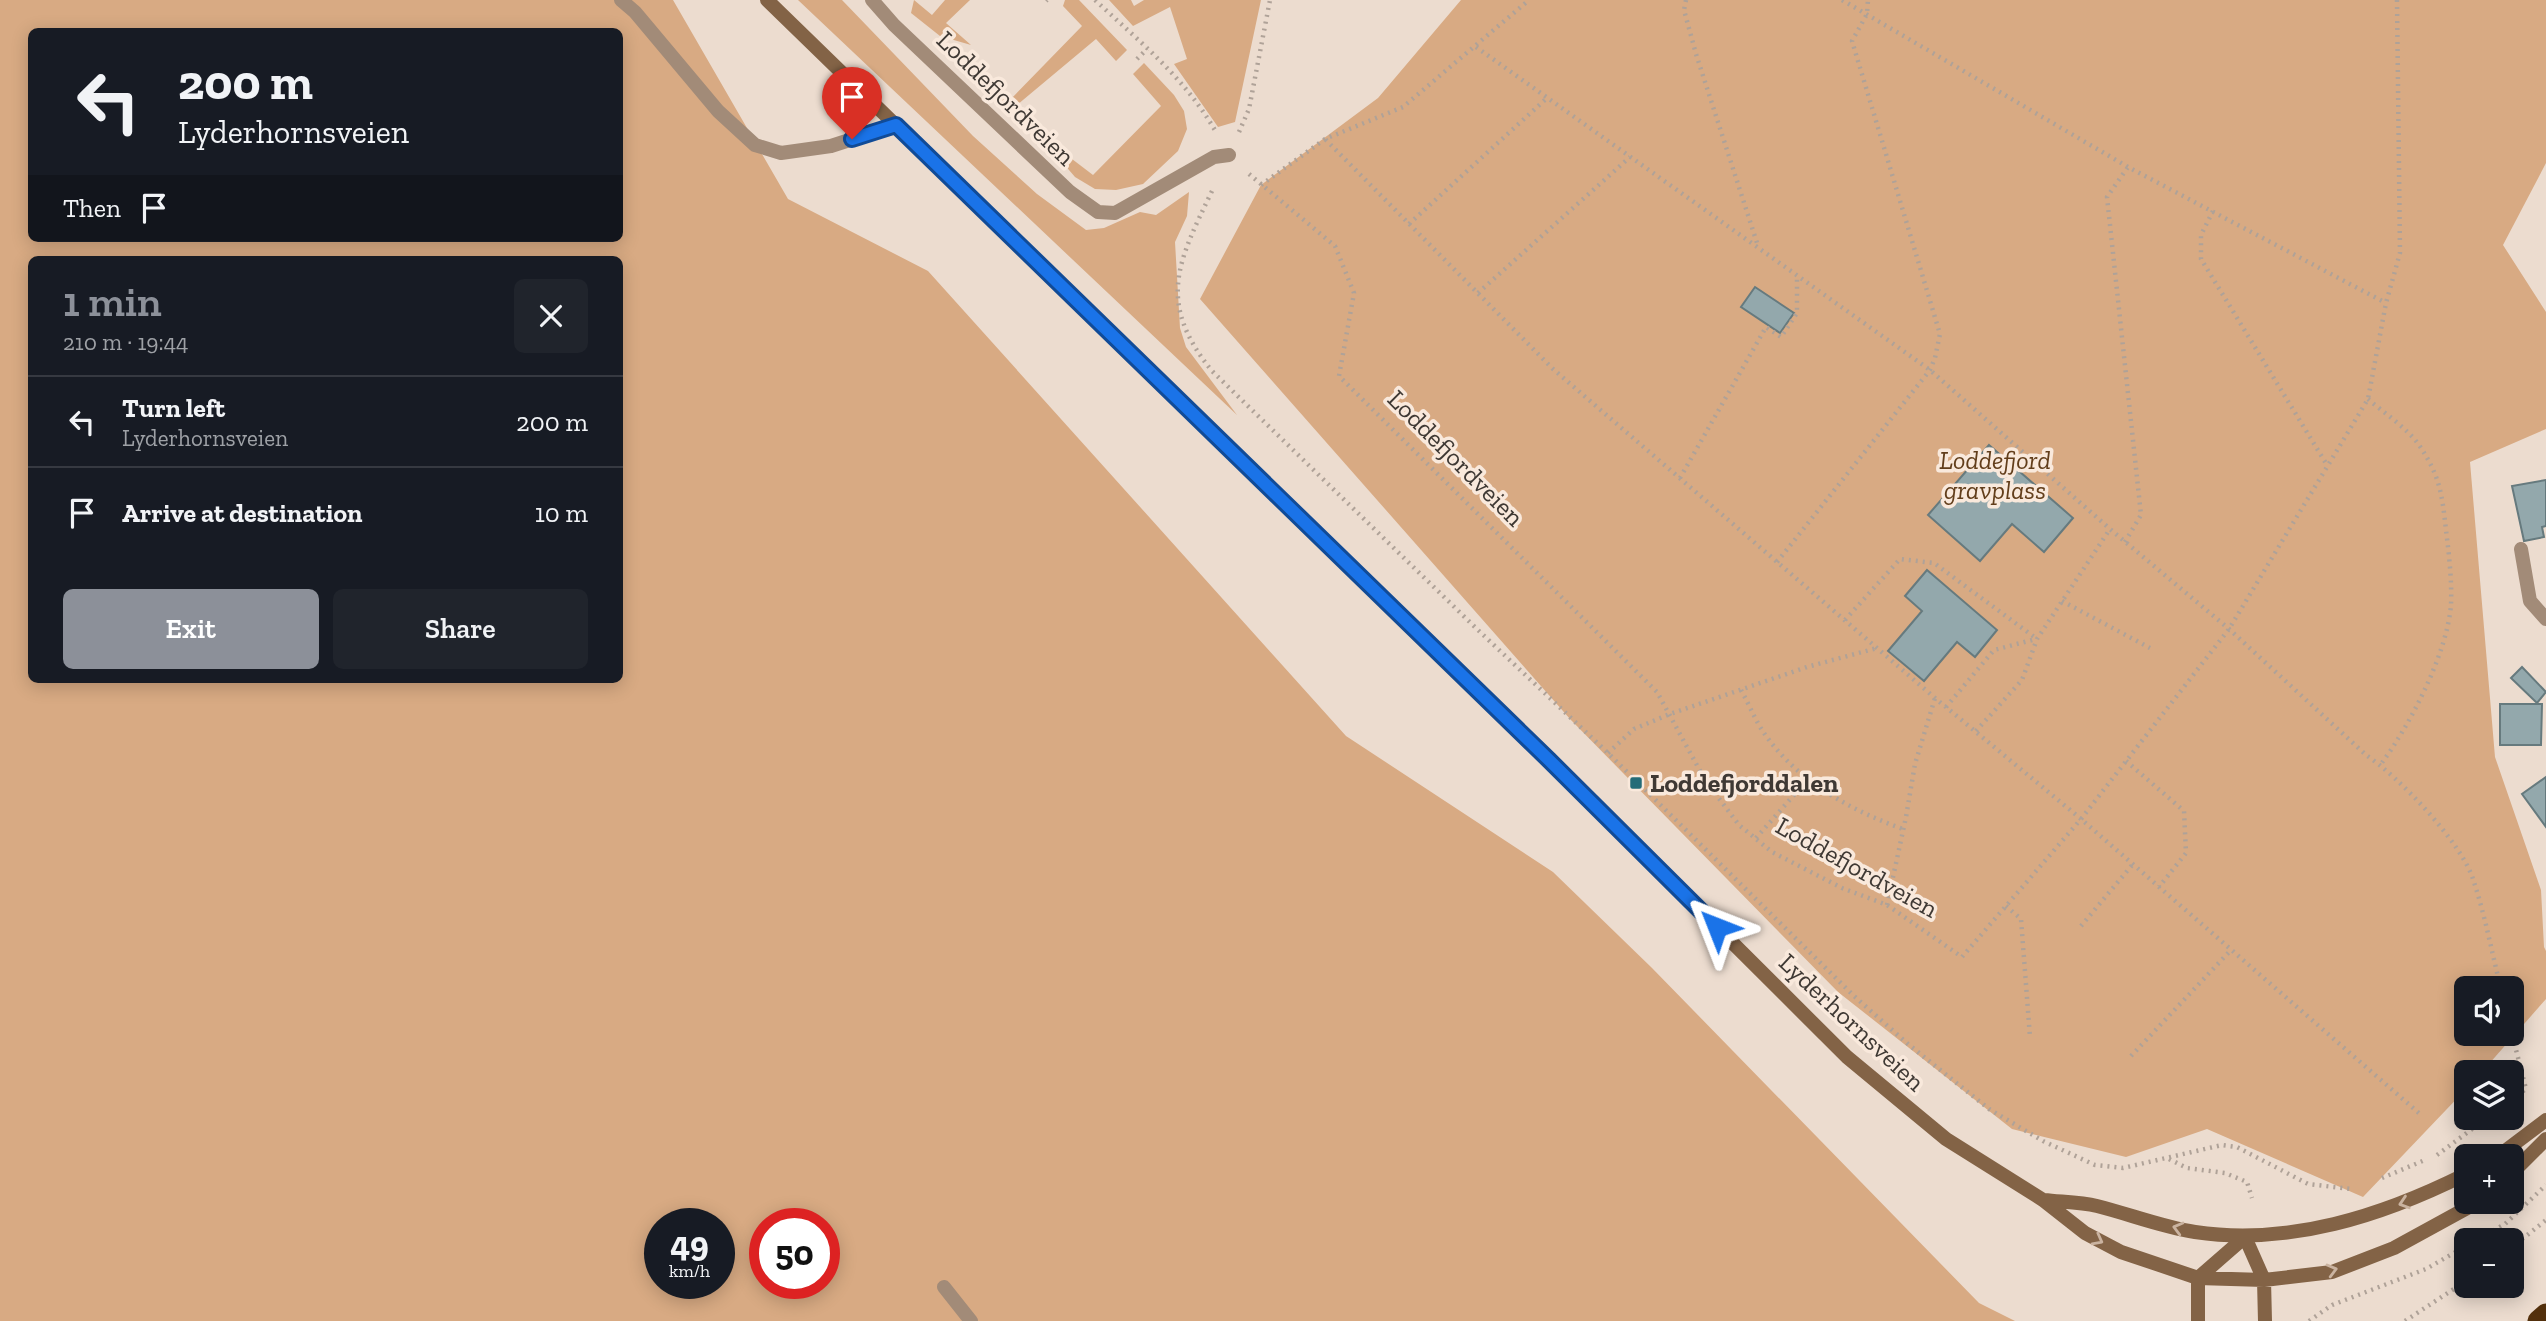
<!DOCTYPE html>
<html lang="en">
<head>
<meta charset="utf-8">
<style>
  body { margin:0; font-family:"Zilla Slab",serif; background:#20242c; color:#f1f3f6; height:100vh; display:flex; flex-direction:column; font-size:26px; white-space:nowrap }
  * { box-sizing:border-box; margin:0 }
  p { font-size:23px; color:#9ea1a6 }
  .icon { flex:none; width:38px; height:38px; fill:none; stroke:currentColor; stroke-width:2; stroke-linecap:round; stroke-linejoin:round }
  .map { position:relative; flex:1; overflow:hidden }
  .side { position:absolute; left:28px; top:256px; width:595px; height:427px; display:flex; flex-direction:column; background:#171b24; border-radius:10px; box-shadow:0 4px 18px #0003 }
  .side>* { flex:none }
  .banner { position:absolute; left:28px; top:28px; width:595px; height:214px; border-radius:10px; box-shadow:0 4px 18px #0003; background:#171b24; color:#f1f3f6; overflow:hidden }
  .fabs { position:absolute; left:2454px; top:976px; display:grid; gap:14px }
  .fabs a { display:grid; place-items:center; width:70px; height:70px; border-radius:10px; background:#171b24; box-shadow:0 4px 18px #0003; font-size:35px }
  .speed { position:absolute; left:644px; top:1208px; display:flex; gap:14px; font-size:35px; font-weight:700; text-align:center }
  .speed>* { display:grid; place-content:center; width:91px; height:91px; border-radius:50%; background:#171b24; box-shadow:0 4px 18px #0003; line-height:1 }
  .speed small { font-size:18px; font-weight:400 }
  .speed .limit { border:10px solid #d22; background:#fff; color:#111 }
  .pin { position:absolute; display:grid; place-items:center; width:60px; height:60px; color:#fff; margin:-72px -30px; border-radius:50% 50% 50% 0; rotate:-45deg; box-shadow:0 0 7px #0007 }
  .pin .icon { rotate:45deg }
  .me { position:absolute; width:77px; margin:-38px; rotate:315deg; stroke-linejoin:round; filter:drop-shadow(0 0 5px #0008) }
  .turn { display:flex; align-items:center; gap:24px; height:147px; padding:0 35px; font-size:32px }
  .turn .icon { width:91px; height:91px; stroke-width:2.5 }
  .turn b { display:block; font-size:49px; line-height:60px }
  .then { display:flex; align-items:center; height:66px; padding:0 35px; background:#0003; gap:14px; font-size:26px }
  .round { display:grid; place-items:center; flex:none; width:74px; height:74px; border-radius:10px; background:#20242c }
  .summary { display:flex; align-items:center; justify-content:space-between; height:119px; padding:0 35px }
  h1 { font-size:42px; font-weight:600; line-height:52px; color:#8c9099 }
  .action { display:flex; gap:14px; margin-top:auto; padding:14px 35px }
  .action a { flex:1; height:80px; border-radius:10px; background:#8c9099; color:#fff; font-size:28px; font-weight:600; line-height:80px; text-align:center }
  .action a+a { background:#20242c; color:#f1f3f6 }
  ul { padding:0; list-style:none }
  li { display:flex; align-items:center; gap:21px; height:91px; padding:0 35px; border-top:2px solid #363941 }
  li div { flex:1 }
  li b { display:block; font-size:26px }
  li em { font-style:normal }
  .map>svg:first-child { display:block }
  .green { fill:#d8aa83; fill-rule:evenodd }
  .building { fill:#93a8ac; stroke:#667a7e; stroke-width:2 }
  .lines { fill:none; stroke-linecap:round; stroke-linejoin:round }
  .path { stroke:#afa298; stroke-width:4.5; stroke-dasharray:2 5; stroke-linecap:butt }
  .lane { stroke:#a28b78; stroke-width:14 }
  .secondary { stroke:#836346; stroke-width:14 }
  .highway { stroke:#53300c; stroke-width:21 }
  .oneway { stroke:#cab3a0 }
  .route-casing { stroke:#114b97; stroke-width:18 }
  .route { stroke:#1a73e8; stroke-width:12 }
  .poi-dot { fill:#246c78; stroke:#f9e9dc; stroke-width:2.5 }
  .labels { text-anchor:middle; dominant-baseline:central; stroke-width:7; stroke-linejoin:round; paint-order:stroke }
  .street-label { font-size:26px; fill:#3f3934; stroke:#f9e9dc }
  .park-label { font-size:26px; font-style:italic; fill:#623e1b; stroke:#f9e9dc }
  .poi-label { font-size:26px; font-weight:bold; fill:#3f3934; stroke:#f9e9dc; text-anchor:start }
</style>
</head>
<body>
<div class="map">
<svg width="2546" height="1321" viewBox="0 0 2546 1321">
  <rect width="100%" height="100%" fill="#ecdccf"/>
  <!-- green -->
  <path class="green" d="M0 0H673L788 199 928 271 1346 736 1553 872 1652 968 1979 1303 2015 1321H0ZM32 32H620V238H32ZM32 259H620V679H32ZM660 1223H719V1283H660ZM765 1223H824V1283H765Z
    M798 0H842L973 136 1037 194 1086 230 1104 228 1140 212 1156 215 1189 192 1187 216 1175 242 1180 328 1186 347 1237 415Z
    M914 0 932 15 945 0H970L946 23 971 45 940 36 911 13Z
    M1065 0H1079L1127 50 1116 61 1096 39 1017 105 1040 129 1035 135 984 85 991 79 1011 99 1082 26 1063 6Z
    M1109 0H1131L1134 6 1144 0H1261L1235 122 1218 127 1174 64 1187 59 1170 7 1133 26Z
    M1461 0H2546V163L2503 245 2546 312V429L2470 462 2495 757 2541 890 2544 947 2546 951V999L2481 1073H2466V1089L2363 1197 2207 1129 2126 1157 2012 1129 1838 992 1570 719 1200 299 1261 185 1378 98ZM2466 989H2511V1034H2466Z
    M1144 63 1174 95 1184 111 1187 129 1178 151 1143 184 1116 190 1095 189 1075 177 1063 163 1072 159 1093 175 1161 106 1133 74Z"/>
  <!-- building -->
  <path class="building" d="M1755 287 1794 313 1780 333 1741 307Z
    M1989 445 2073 518 2044 552 2012 524 1980 561 1928 515Z
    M2546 480V526L2542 527 2544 537 2524 541 2512 486Z
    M1927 570 1997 630 1975 657 1957 642 1924 681 1888 651 1922 611 1905 596Z
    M2522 667 2546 692 2537 703 2511 678Z
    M2500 704H2542L2541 745H2500Z
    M2546 777V827L2522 794Z"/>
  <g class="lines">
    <!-- path -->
    <path class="path" d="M1095 0C1140 42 1185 78 1216 132
      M1686 0 1684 10 1696 54 1758 246
      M1842 0 2128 167 2386 303
      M2397 0 2400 253 2386 303 2368 399 2229 629 2081 819 2420 1114
      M1046 1 1047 0
      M1476 47 1930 370 2110 529 2229 629 2366 755C2399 777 2461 842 2473 879 2485 915 2492 953 2501 989
      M1137 59 1147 49
      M1239 132 1249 109 1270 0
      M1249 174 1335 246 1354 293 1339 376 1657 692 1705 780 1739 825 1772 852 1842 888 1887 905 1962 957 2081 819 1935 698 1553 369 1325 139
      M1261 185 1325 139 1403 107 1529 0
      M1212 191C1178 262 1156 302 1212 371L1479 631 1608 753 1854 996 1908 1044 1989 1109 2043 1141 2095 1165 2123 1168 2222 1145 2237 1147 2308 1184 2351 1189
      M2213 211 2201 235V259L2327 465
      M1409 224 1547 98
      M1478 293 1630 157
      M2368 399C2384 413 2407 428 2419 445 2440 476 2442 494 2446 530 2449 554 2452 581 2451 605 2447 654 2410 725 2381 764
      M1680 478 1766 327 1781 337 1797 313V277
      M2125 542 2141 515 2107 197 2128 167
      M1777 562 1930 370 1935 358 1940 334 1852 41 1867 14 1868 0
      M2062 601 2150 648
      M1845 620 1900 559 1934 563 2037 639
      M1741 690C1749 704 1755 720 1764 733 1797 781 1850 810 1903 829
      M1946 707 1994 650 2036 639
      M1976 731 2022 680 2037 639 2110 529
      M1608 753 1634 729 1670 714 1807 667 1877 648
      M2126 761 2184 811 2186 853 2159 887
      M1756 838 1809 778
      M1887 905 1906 817 1915 764 1935 698
      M2006 906 2021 919 2030 1037
      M2081 926 2133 864
      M2511 1030 2526 1089 2511 1100
      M2131 1056 2231 950
      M2437 1155 2487 1118
      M2169 1159 2187 1168 2225 1173 2247 1182 2252 1198
      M2382 1178 2425 1160
      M2475 1241 2505 1224 2546 1185
      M2511 1248 2546 1220
      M2309 1321 2332 1305 2426 1269 2466 1246
      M2405 1321 2466 1281"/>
    <!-- lane -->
    <path class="lane" d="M621 0 635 12 718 111 755 145 781 153 831 146 896 125
      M872 0 894 25 1070 192 1098 212 1115 213 1214 157 1229 155
      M2521 549 2530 601 2546 619
      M944 1287 971 1321"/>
    <!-- secondary -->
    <path class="secondary" d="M767 0 1549 760 1847 1057 1946 1139 2043 1200 2085 1233 2121 1252 2198 1278 2264 1280 2332 1272 2394 1248 2478 1202
      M2497 1157 2546 1120
      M2511 1174 2546 1139
      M2044 1200C2061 1202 2080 1202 2097 1206 2129 1214 2162 1227 2195 1232 2289 1246 2382 1216 2466 1174
      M2245 1237 2264 1280 2265 1321
      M2198 1278 2245 1237
      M2198 1278V1321"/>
    <!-- highway -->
    <path class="highway" d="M2538 1321 2546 1314"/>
  </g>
  <!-- one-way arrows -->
  <defs><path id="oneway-chevron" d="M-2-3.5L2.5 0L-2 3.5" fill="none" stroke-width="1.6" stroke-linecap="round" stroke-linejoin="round" transform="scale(1.75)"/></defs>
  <g class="oneway">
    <use href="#oneway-chevron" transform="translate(2404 1203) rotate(162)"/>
    <use href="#oneway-chevron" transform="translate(2178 1228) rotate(-165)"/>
    <use href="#oneway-chevron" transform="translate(2098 1240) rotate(28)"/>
    <use href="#oneway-chevron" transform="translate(2332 1270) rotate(-15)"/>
  </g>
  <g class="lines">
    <defs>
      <path id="route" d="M852 139 896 125 1549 760 1717 927"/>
    </defs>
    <!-- route casing -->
    <use href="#route" class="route-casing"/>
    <!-- route -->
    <use href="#route" class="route"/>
  </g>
  <!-- markers -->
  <rect class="poi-dot" x="1629" y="776" width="14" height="14" rx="3.5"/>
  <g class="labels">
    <!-- street labels -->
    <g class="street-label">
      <text transform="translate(1006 98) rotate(44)">Loddefjordveien</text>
      <text transform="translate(1456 458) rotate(45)">Loddefjordveien</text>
      <text transform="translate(1857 867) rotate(29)">Loddefjordveien</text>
      <text transform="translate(1852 1022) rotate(43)">Lyderhornsveien</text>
    </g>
    <!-- park labels -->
    <g class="park-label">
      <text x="1995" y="460">Loddefjord<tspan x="1995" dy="30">gravplass</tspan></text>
    </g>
    <!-- poi labels -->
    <g class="poi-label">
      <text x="1650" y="783">Loddefjorddalen</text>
    </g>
  </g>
</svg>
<div class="fabs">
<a><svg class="icon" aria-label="sound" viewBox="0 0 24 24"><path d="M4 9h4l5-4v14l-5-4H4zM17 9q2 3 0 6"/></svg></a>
<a><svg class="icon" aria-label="layers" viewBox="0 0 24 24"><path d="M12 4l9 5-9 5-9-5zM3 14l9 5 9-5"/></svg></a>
<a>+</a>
<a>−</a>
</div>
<div class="speed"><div>49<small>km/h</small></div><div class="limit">50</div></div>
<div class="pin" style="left:852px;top:139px;background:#d93025"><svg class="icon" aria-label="arrive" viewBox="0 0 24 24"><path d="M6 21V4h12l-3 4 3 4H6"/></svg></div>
<svg class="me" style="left:1717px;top:927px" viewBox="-20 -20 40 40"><path d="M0-17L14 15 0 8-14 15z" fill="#1a73e8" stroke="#fff" stroke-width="4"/></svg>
<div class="banner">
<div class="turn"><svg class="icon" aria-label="left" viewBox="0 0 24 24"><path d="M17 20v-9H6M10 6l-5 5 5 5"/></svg><div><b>200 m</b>Lyderhornsveien</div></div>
<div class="then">Then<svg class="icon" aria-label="arrive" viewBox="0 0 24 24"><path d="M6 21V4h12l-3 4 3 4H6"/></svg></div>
</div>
<section class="side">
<div class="summary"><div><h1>1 min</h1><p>210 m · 19:44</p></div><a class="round"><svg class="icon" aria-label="close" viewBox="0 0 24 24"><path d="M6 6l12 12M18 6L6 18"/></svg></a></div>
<ul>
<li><svg class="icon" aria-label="left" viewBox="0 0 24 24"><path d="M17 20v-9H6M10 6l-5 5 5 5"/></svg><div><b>Turn left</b><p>Lyderhornsveien</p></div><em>200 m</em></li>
<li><svg class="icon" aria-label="arrive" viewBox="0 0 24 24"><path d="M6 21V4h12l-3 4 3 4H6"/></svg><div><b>Arrive at destination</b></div><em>10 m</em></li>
</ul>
<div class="action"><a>Exit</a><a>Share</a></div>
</section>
</div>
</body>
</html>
